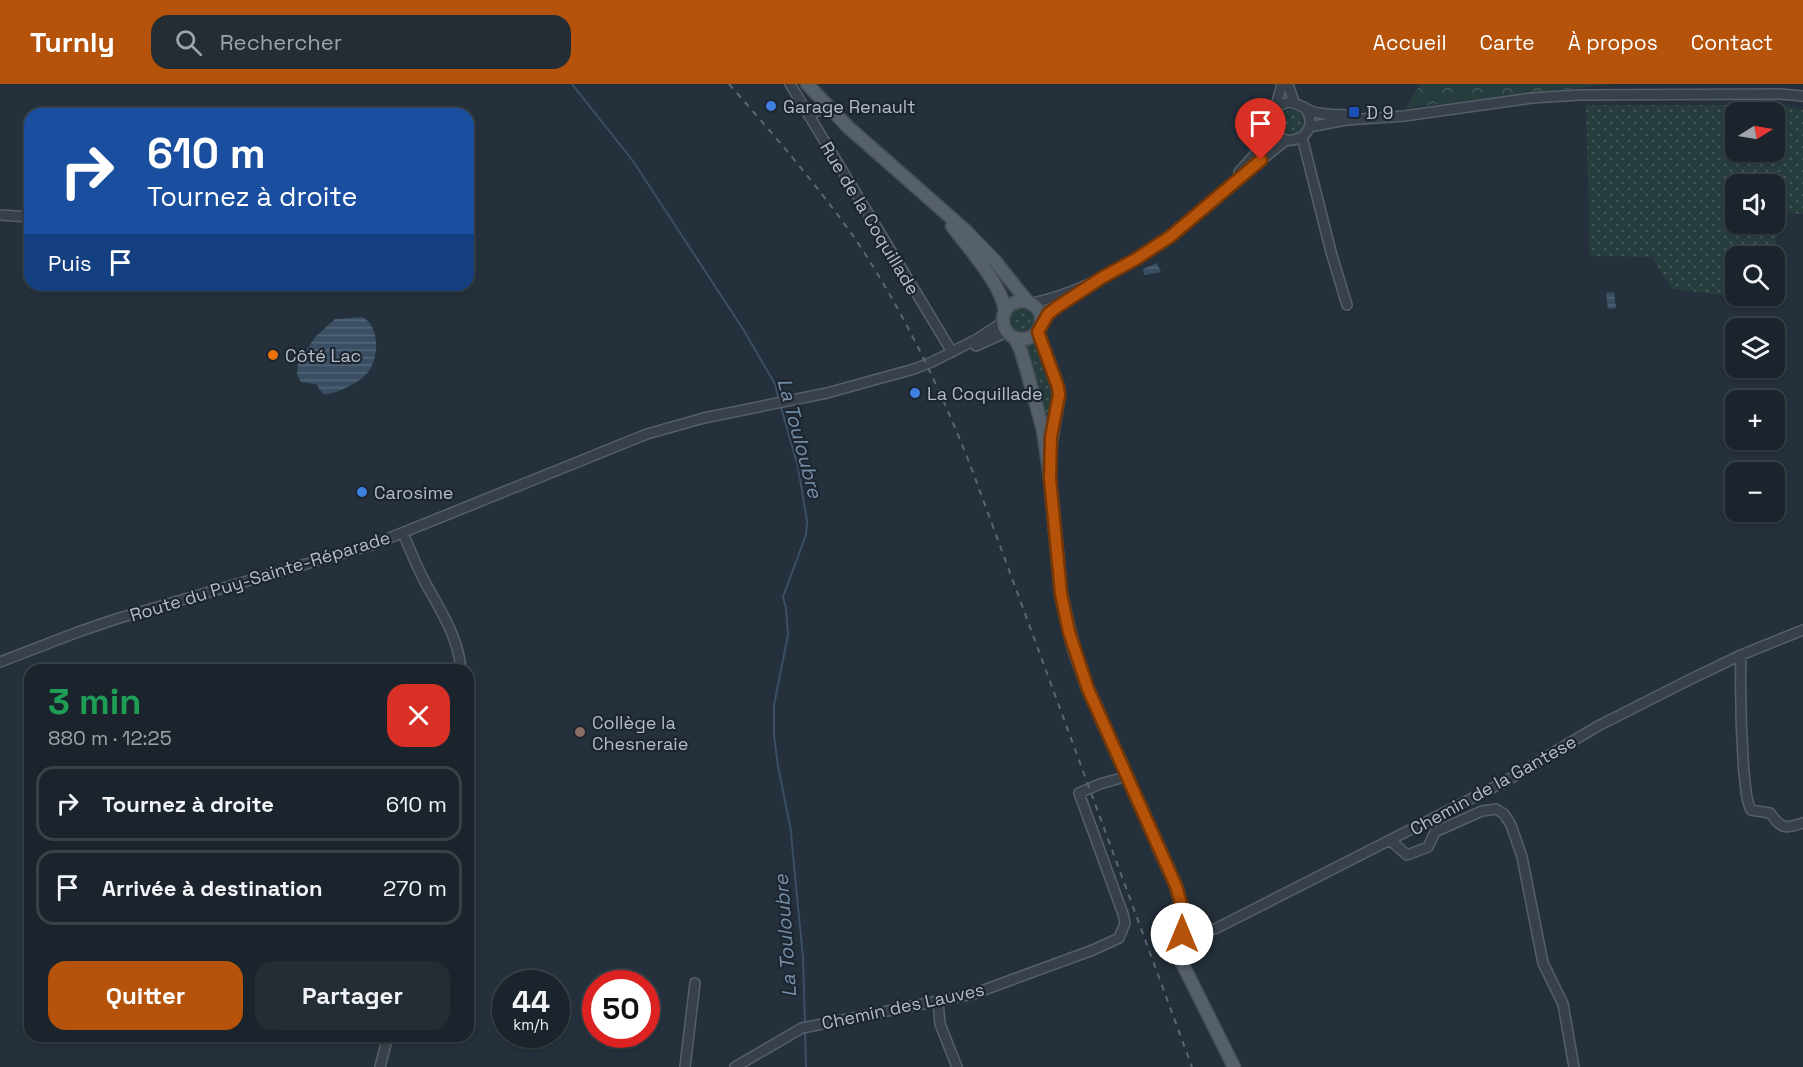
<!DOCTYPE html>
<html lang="fr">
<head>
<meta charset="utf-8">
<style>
  body { margin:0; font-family:"Space Grotesk",sans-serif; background:#242c34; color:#f1f3f6; height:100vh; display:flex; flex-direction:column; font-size:22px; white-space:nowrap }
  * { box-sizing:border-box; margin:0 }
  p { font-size:20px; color:#a0a4a9 }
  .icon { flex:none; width:33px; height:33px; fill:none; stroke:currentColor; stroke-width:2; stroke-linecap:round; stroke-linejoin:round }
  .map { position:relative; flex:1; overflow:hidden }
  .side { position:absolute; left:24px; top:580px; width:450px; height:378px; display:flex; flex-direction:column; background:#1b242c; border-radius:18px; box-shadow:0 2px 4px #0004,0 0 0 2px #394148 }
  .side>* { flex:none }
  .guide { position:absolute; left:24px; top:24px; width:450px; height:183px; border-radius:18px; box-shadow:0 2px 4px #0004,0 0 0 2px #394148; background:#1a4fa0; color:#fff; overflow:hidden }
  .needle { width:39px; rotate:79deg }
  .tools { position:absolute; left:1725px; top:18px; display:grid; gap:12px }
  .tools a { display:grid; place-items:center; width:60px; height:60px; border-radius:12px; background:#1b242c; box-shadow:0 2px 4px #0004,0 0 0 2px #394148; font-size:30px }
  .speed { position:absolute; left:492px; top:886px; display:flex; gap:12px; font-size:30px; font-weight:700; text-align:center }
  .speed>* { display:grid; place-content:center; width:78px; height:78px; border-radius:50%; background:#1b242c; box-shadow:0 2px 4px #0004,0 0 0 2px #394148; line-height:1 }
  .speed small { font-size:15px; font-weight:400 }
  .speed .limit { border:9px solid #d22; background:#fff; color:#111 }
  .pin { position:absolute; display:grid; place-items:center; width:51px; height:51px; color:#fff; margin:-62px -26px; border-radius:50% 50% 50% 0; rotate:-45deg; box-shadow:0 0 6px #0007 }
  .pin .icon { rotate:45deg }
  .me { position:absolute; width:66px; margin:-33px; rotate:0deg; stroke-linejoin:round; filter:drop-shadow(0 0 4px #0008) }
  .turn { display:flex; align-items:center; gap:21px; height:126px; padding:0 24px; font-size:27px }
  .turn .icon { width:78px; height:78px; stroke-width:2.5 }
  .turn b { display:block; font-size:42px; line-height:51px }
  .then { display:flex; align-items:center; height:57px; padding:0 24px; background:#0003; gap:12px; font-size:22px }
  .round { display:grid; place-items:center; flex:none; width:63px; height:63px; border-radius:18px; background:#242c34 }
  .headline { display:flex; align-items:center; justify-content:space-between; height:102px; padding:0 24px }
  h1 { font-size:36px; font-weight:600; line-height:45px; color:#1e9e55 }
  .button { display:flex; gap:12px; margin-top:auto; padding:12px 24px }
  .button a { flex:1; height:69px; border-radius:18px; background:#b45309; color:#fff; font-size:24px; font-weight:600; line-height:69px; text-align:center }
  .button a+a { background:#242c34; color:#f1f3f6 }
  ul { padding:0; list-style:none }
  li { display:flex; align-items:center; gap:18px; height:75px; margin:0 12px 9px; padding:0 12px; border:3px solid #394148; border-radius:18px }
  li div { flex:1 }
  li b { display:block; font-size:22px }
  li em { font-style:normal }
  header { display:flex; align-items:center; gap:36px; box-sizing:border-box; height:84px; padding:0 30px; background:#b45309; color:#fff }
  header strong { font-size:28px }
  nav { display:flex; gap:33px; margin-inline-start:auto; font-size:21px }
  .search { width:420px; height:54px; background:#242c34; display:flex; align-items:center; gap:15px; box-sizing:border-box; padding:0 21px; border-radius:18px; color:#a0a4a9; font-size:22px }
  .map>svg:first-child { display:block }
  .grass { fill:url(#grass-dots); fill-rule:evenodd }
  .forest { fill:url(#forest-crowns) }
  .water { fill:url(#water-rules) }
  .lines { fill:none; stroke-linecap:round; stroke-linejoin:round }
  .stream { stroke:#3a4f63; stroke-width:2 }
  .minor-casing { stroke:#565f69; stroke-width:12 }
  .major-casing { stroke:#444d57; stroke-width:15 }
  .minor { stroke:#38414b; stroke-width:9 }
  .major { stroke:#56606b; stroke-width:12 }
  .rail { stroke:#5a6672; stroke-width:2; stroke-dasharray:6 6; stroke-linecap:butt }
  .route-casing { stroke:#753606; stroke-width:15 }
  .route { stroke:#b45309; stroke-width:10 }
  .shop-dot { fill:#3f7fe0; stroke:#1d2630; stroke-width:2 }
  .transit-dot { fill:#1a4fb4; stroke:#1d2630; stroke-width:2 }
  .food-dot { fill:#e8710a; stroke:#1d2630; stroke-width:2 }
  .education-dot { fill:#8d6e63; stroke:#1d2630; stroke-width:2 }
  .labels { text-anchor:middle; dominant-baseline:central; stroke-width:4.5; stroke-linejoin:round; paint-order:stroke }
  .poi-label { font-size:18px; fill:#b3bcc7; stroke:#1d2630; text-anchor:start }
  .street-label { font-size:18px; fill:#b3bcc7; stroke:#1d2630 }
  .water-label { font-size:20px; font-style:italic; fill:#758fa9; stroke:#1d2630 }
</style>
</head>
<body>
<header>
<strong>Turnly</strong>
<div class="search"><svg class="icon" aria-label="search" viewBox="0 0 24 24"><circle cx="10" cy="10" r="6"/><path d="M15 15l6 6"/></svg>Rechercher</div>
<nav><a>Accueil</a><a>Carte</a><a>À propos</a><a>Contact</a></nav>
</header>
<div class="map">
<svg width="1803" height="983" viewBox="0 0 1803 983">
  <defs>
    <pattern id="grass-dots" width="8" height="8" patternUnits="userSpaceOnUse" patternTransform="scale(1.5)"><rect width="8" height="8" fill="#273d3d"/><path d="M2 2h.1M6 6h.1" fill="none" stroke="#445758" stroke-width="1.8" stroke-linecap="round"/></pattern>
    <pattern id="forest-crowns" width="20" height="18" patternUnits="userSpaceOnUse" patternTransform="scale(1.5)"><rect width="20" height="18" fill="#273d3d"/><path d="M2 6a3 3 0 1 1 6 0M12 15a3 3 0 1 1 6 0" fill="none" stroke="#445758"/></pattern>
    <pattern id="water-rules" width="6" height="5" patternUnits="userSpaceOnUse" patternTransform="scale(1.5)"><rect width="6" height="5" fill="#3a4f63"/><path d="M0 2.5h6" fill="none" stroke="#546678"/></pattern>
  </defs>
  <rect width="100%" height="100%" fill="#24303b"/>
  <!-- grass -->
  <path class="grass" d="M1586 21H1782L1803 26V130L1779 129 1774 172H1736V212H1770V217L1672 205 1652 173 1590 172ZM1736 28H1774V68H1736ZM1736 100H1774V140H1736Z
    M1280 38a12 12 0 1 1 24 0a12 12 0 1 1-24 0Z
    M1010 235a13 13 0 1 1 26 0a13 13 0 1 1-26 0Z
    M1036 256 1055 304 1049 355 1023 260Z"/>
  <!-- forest -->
  <path class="forest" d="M1420 0H1613L1406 24Z"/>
  <!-- water -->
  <path class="water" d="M1157 179 1161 188 1144 191 1143 185Z
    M1614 208 1616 224 1608 225 1606 209Z
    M362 233C380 241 379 272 369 287 361 298 336 311 323 310L316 300 301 298 297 291 298 280 315 253 335 235Z"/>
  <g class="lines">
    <!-- stream -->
    <path class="stream" d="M572 0 633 77 743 245 775 300 779 317
      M781 323 798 383 807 437 806 451 783 513 786 524 788 551 774 621V652L778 682 791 747 793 771 803 874 805 941
      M805 947 806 983"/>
    <defs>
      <path id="minor" d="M790 0 952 268
        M1282 0 1272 36C1274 74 1328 52 1304 23
        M1288 0 1294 18
        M1275 26C1292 9 1301 26 1318 29 1329 31 1341 31 1352 31
        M809 32 827 21
        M1309 43 1346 36 1404 32 1532 14 1579 11 1780 10 1803 12
        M1302 53 1331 168 1347 221
        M1239 88 1268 56 1274 47
        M0 131 30 133
        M1032 219C1077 210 1136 179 1172 150 1188 138 1202 124 1218 112 1240 93 1263 75 1286 56
        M1041 241C1052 225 1066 218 1081 208
        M976 262 1007 248
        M403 449C410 466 417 483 426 500 441 527 459 555 461 586
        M1741 571C1740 610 1741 650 1744 689 1746 702 1745 715 1751 726L1770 729C1782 745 1783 745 1803 739
        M0 578 78 548 116 535 372 461 647 350 704 334 827 309 914 285 932 278 977 255 1003 238
        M1391 757 1407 771 1428 763 1435 748 1482 727 1496 725 1504 730 1511 741 1522 773 1543 879 1563 920 1574 983
        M1183 840 1204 845H1215L1506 697 1598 642 1691 595 1741 571 1803 546
        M938 917 940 940 957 983
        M380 983 388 952
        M685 983 695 899
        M735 983 802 944 973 910 1093 866 1119 854 1125 839 1123 830 1079 709 1100 700 1128 692"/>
      <path id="major" d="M807 0 848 43 965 146 995 177 1027 217
        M952 142C968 164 1002 200 1005 227
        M1003 236a19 19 0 1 1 38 0a19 19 0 1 1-38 0Z
        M1038 248 1058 303 1059 311 1050 365
        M1015 254 1021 267 1028 291 1043 346 1050 394 1061 510 1074 566 1088 605 1176 802C1180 815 1183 827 1183 840 1182 854 1178 866 1182 879L1234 983"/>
    </defs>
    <!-- minor casing -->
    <use href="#minor" class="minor-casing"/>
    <!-- major casing -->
    <use href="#major" class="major-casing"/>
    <!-- minor -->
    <use href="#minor" class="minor"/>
    <!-- major -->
    <use href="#major" class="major"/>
    <!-- rail -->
    <path class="rail" d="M729 0C774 51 819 103 858 159 906 232 943 310 974 391L1192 983"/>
  </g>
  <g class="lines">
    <defs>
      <path id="route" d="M1182 850V823L1176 802 1088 605 1069 548 1061 510 1050 394 1051 353 1059 311 1058 303 1038 248 1048 230 1057 223 1103 193 1136 175 1171 152 1261 76"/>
    </defs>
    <!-- route casing -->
    <use href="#route" class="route-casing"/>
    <!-- route -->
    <use href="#route" class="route"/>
  </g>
  <!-- markers -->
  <g class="shop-dot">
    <circle cx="771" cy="22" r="6"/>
    <circle cx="915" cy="309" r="6"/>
    <circle cx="362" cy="408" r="6"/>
  </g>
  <rect class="transit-dot" x="1348" y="22" width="12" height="12" rx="3"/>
  <circle class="food-dot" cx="273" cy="271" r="6"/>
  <circle class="education-dot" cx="580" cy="648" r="6"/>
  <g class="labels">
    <!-- poi labels -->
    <g class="poi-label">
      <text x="783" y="22">Garage Renault</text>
      <text x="1366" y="28">D 9</text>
      <text x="285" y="271">Côté Lac</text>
      <text x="927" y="309">La Coquillade</text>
      <text x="374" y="408">Carosime</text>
      <text x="592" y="638">Collège la<tspan x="592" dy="21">Chesneraie</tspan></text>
    </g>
    <!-- street labels -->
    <g class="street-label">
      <text transform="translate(870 134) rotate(59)">Rue de la Coquillade</text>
      <text transform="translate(260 492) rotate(-17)">Route du Puy-Sainte-Réparade</text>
      <text transform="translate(1493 701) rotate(-29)">Chemin de la Gantese</text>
      <text transform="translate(903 922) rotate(-12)">Chemin des Lauves</text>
    </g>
    <!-- water labels -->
    <g class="water-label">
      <text transform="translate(800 354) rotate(75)">La Touloubre</text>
      <text transform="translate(785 852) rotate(-94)">La Touloubre</text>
    </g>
  </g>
</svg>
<div class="tools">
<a><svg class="needle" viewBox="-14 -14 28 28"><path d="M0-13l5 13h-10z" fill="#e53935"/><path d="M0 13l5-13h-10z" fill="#a0a4a9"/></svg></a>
<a><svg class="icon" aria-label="sound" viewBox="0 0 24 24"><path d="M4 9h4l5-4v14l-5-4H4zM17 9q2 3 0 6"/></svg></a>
<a><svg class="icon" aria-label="search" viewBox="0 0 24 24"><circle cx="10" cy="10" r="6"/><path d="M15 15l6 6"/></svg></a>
<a><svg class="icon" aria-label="layers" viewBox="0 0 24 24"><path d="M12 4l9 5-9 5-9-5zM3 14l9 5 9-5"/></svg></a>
<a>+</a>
<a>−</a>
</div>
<div class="speed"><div>44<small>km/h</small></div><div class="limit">50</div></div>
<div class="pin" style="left:1261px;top:76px;background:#d93025"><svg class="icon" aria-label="arrive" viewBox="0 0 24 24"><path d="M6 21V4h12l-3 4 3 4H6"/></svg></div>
<svg class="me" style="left:1182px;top:850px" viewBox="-20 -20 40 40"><circle r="19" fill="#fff"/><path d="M0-13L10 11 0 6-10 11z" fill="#b45309"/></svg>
<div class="guide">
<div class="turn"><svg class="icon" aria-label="right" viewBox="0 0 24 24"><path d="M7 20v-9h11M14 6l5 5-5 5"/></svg><div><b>610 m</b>Tournez à droite</div></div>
<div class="then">Puis<svg class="icon" aria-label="arrive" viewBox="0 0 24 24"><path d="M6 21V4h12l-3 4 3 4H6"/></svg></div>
</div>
<section class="side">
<div class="headline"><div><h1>3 min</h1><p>880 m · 12:25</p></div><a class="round" style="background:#d93025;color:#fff"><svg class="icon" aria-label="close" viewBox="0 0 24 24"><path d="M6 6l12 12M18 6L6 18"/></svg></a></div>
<ul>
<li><svg class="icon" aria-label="right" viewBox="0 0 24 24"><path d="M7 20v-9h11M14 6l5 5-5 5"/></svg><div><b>Tournez à droite</b></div><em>610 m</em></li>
<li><svg class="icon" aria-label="arrive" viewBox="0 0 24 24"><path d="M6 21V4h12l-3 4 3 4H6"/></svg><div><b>Arrivée à destination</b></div><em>270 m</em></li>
</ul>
<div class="button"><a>Quitter</a><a>Partager</a></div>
</section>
</div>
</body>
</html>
